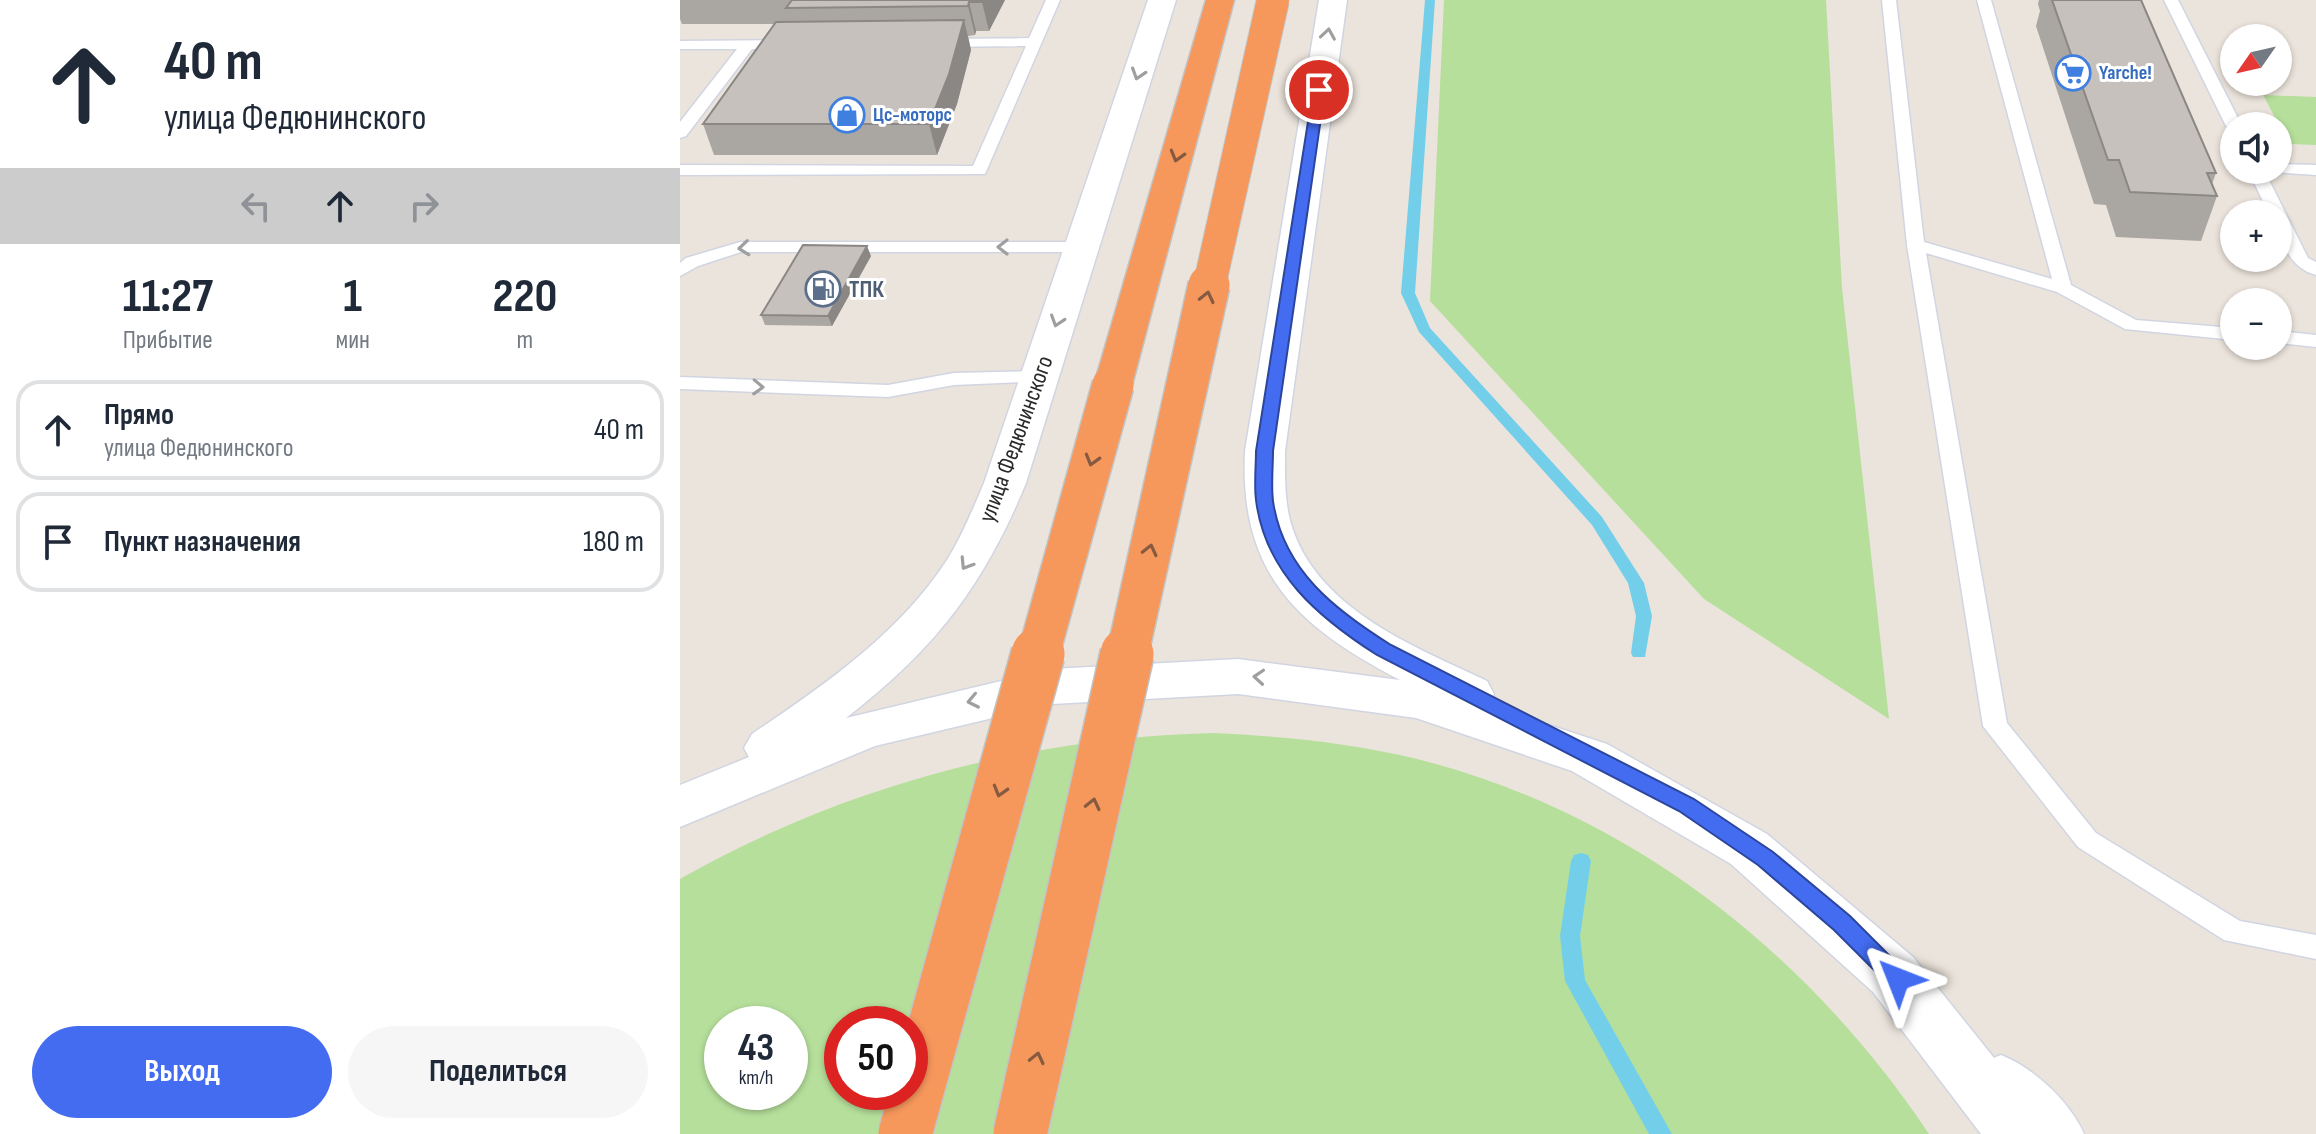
<!DOCTYPE html>
<html lang="ru">
<head>
<meta charset="utf-8">
<style>
  body { margin:0; font-family:"Sofia Sans Condensed",sans-serif; background:#f6f6f7; color:#1f2937; height:100vh; display:flex; flex-direction:column; font-size:30px; white-space:nowrap }
  * { box-sizing:border-box; margin:0 }
  p { font-size:26px; color:#747a83 }
  .icon { flex:none; width:44px; height:44px; fill:none; stroke:currentColor; stroke-width:2; stroke-linecap:round; stroke-linejoin:round }
  .map { position:relative; flex:1; overflow:hidden }
  .sheet { display:flex; flex-direction:column; background:#fff; width:680px }
  .sheet>* { flex:none }
  .banner { background:#fff; color:#1f2937; overflow:hidden }
  .needle { width:52px; rotate:236deg }
  .buttons { position:absolute; left:1540px; top:24px; display:grid; gap:16px }
  .buttons a { display:grid; place-items:center; width:72px; height:72px; border-radius:50%; background:#fff; box-shadow:0 2px 6px #0004; font-size:40px }
  .speed { position:absolute; left:24px; top:1006px; display:flex; gap:16px; font-size:40px; font-weight:700; text-align:center }
  .speed>* { display:grid; place-content:center; width:104px; height:104px; border-radius:50%; background:#fff; box-shadow:0 2px 6px #0004; line-height:1 }
  .speed small { font-size:20px; font-weight:400 }
  .speed .limit { border:12px solid #d22; background:#fff; color:#111 }
  .pin { position:absolute; display:grid; place-items:center; width:68px; height:68px; color:#fff; margin:-34px; border:4px solid #fff; border-radius:50%; box-shadow:0 2px 8px #0007 }
  .me { position:absolute; width:88px; margin:-44px; rotate:315deg; stroke-linejoin:round; filter:drop-shadow(0 0 6px #0008) }
  .turn { display:flex; align-items:center; gap:28px; height:168px; padding:0 32px; font-size:36px }
  .turn .icon { width:104px; height:104px; stroke-width:2.5 }
  .turn b { display:block; font-size:56px; line-height:68px }
  .lanes { display:flex; align-items:center; height:76px; padding:0 32px; background:#0003; justify-content:center; gap:40px; direction:ltr }
  .lanes .off { opacity:.35 }
  .eta { display:flex; justify-content:space-evenly; align-items:center; height:136px; text-align:center }
  .eta b { font-size:48px; font-weight:700; line-height:56px }
  .button { display:flex; gap:16px; margin-top:auto; padding:16px 32px }
  .button a { flex:1; height:92px; border-radius:48px; background:#436cf1; color:#fff; font-size:32px; font-weight:700; line-height:92px; text-align:center }
  .button a+a { background:#f6f6f7; color:#1f2937 }
  ul { padding:0; list-style:none }
  li { display:flex; align-items:center; gap:24px; height:100px; margin:0 16px 12px; padding:0 16px; border:4px solid #e0e1e3; border-radius:24px }
  li div { flex:1 }
  li b { display:block; font-size:30px }
  li em { font-style:normal }
  main { display:flex; flex:1; min-height:0 }
  .map>svg:first-child { display:block }
  .green { fill:#b6df9b; fill-rule:evenodd }
  .lines { fill:none; stroke-linecap:round; stroke-linejoin:round }
  .stream { fill:#73cfe9; fill-rule:evenodd }
  .lane-casing { stroke:#d1d5e2; stroke-width:3 }
  .street-casing { stroke:#d1d5e2; stroke-width:3 }
  .secondary-casing { stroke:#d1d5e2; stroke-width:3 }
  .highway-casing { stroke:#c3c3c3; stroke-width:3 }
  .lane { fill:#fff; fill-rule:evenodd }
  .street { fill:#fff; fill-rule:evenodd }
  .secondary { fill:#fff; fill-rule:evenodd }
  .highway { fill:#f6975c; fill-rule:evenodd }
  .highway-bridge-far2-casing { stroke:#c3c3c3; stroke-width:34; stroke-linecap:butt }
  .highway-bridge-far1-casing { stroke:#c3c3c3; stroke-width:44; stroke-linecap:butt }
  .highway-bridge-casing { stroke:#c3c3c3; stroke-width:56; stroke-linecap:butt }
  .highway-bridge-far2 { stroke:#f6975c; stroke-width:32 }
  .highway-bridge-far1 { stroke:#f6975c; stroke-width:41 }
  .highway-bridge { stroke:#f6975c; stroke-width:53 }
  .wall { fill:#aaa6a2 }
  .shaded-wall { fill:#8b8784 }
  .building { fill:#c6c1bc; stroke:#8b8784; stroke-width:2 }
  .oneway { stroke:#9f9f9f }
  .oneway2 { stroke:#855a40 }
  .route { fill:#436cf1; stroke:#2c469d; stroke-width:2 }
  .labels { text-anchor:middle; dominant-baseline:central; stroke-width:6; stroke-linejoin:round; paint-order:stroke }
  .far-shop-label { font-size:20px; font-weight:bold; fill:#366cbe; stroke:#fff; text-anchor:start }
  .service-label { font-size:24px; font-weight:bold; fill:#4e5e75; stroke:#fff; text-anchor:start }
  .street-label { font-size:24px; fill:#292929; stroke:#fff }
</style>
</head>
<body>
<main>
<section class="sheet">
<div class="banner">
<div class="turn"><svg class="icon" aria-label="ahead" viewBox="0 0 24 24"><path d="M12 20V5M6 11l6-6 6 6"/></svg><div><b>40 m</b>улица Федюнинского</div></div>
<div class="lanes"><svg class="icon off" aria-label="left" viewBox="0 0 24 24"><path d="M17 20v-9H6M10 6l-5 5 5 5"/></svg><svg class="icon" aria-label="ahead" viewBox="0 0 24 24"><path d="M12 20V5M6 11l6-6 6 6"/></svg><svg class="icon off" aria-label="right" viewBox="0 0 24 24"><path d="M7 20v-9h11M14 6l5 5-5 5"/></svg></div>
</div>
<div class="eta">
<div><b>11:27</b><p>Прибытие</p></div>
<div><b>1</b><p>мин</p></div>
<div><b>220</b><p>m</p></div>
</div>
<ul>
<li><svg class="icon" aria-label="ahead" viewBox="0 0 24 24"><path d="M12 20V5M6 11l6-6 6 6"/></svg><div><b>Прямо</b><p>улица Федюнинского</p></div><em>40 m</em></li>
<li><svg class="icon" aria-label="arrive" viewBox="0 0 24 24"><path d="M6 21V4h12l-3 4 3 4H6"/></svg><div><b>Пункт назначения</b></div><em>180 m</em></li>
</ul>
<div class="button"><a>Выход</a><a>Поделиться</a></div>
</section>
<div class="map">
<svg width="1636" height="1134" viewBox="0 0 1636 1134">
  <rect width="100%" height="100%" fill="#ebe4dc"/>
  <!-- green -->
  <path class="green" d="M764 0H1146L1162 288 1209 719 1024 599 750 301Z
    M1583 95 1636 97V145L1609 144Z
    M533 733C602 736 670 743 737 759 950 812 1129 954 1249 1134H0V879C164 786 345 738 533 733ZM42 1024H110V1092H42ZM162 1024H230V1092H162Z"/>
  <g class="lines">
    <!-- stream -->
    <path class="stream" d="M745 0H755L735 293 750 328 922 517 964 583 972 616 965 657H953L951 653 956 616 948 583 912 525 739 332 721 293Z
      M901 853 908 855 911 861 900 936 905 980 992 1134H969L885 981 880 936 891 861 894 855Z"/>
    <defs>
      <path id="lane" d="M366 0H380L305 174 0 175V165L293 166 346 46 262 47 255 43 262 39 349 38Z
        M1202 0H1216L1244 242 1372 279 1297 0H1311L1391 285 1456 320 1554 328V340L1445 329 1377 292 1246 253 1327 723 1416 833 1560 921 1636 935V959L1544 940 1398 847 1303 726 1227 245Z
        M1484 0H1498L1562 126H1554V131L1546 126Z
        M108 40 115 44 113 47 72 49 6 136 0 138V122L57 49H0V41Z
        M1598 164 1636 165V175L1592 172 1591 170H1598Z
        M1568 170H1584L1628 258 1636 262V275C1609 268 1598 239 1598 214H1589Z
        M60 242H401L410 247 401 252H61L18 266 0 276V263L6 258Z
        M1598 331 1636 335V347L1598 343Z
        M359 371 366 373 369 377 366 381 274 385 208 397 0 389V377L208 385 274 373Z"/>
      <path id="street" d="M1321 1055C1354 1068 1390 1102 1404 1134H1336L1301 1099 1293 1081 1301 1063Z"/>
      <path id="secondary" d="M468 0H496L346 483C303 587 255 649 166 718L372 669 558 659 720 680C618 627 559 574 565 451L639 0H667L605 451C605 477 604 505 613 530 641 611 736 647 807 681L814 694 808 705 927 744 1087 834 1233 957 1359 1114 1368 1134H1301L1193 992 1051 864 892 771 736 718 558 694 372 704 195 746 0 827V785L69 757 64 748 72 734C143 686 219 634 267 560 282 536 293 509 304 483Z"/>
      <path id="highway" d="M526 0H554L452 385 447 393 433 397 419 393 414 385Z"/>
    </defs>
    <!-- lane casing -->
    <use href="#lane" class="lane-casing"/>
    <!-- street casing -->
    <use href="#street" class="street-casing"/>
    <!-- secondary casing -->
    <use href="#secondary" class="secondary-casing"/>
    <!-- highway casing -->
    <use href="#highway" class="highway-casing"/>
    <!-- lane -->
    <use href="#lane" class="lane"/>
    <!-- street -->
    <use href="#street" class="street"/>
    <!-- secondary -->
    <use href="#secondary" class="secondary"/>
    <!-- highway -->
    <use href="#highway" class="highway"/>
    <defs>
      <path id="highway-bridge-far2" d="M529 287 593 0"/>
      <path id="highway-bridge-far1" d="M358 656 433 385
        M447 656 529 285"/>
      <path id="highway-bridge" d="M225 1134 358 654
        M340 1134 447 654"/>
    </defs>
    <!-- highway-bridge-far2 casing -->
    <use href="#highway-bridge-far2" class="highway-bridge-far2-casing"/>
    <!-- highway-bridge-far1 casing -->
    <use href="#highway-bridge-far1" class="highway-bridge-far1-casing"/>
    <!-- highway-bridge casing -->
    <use href="#highway-bridge" class="highway-bridge-casing"/>
    <!-- highway-bridge-far2 -->
    <use href="#highway-bridge-far2" class="highway-bridge-far2"/>
    <!-- highway-bridge-far1 -->
    <use href="#highway-bridge-far1" class="highway-bridge-far1"/>
    <!-- highway-bridge -->
    <use href="#highway-bridge" class="highway-bridge"/>
  </g>
  <!-- wall -->
  <path class="wall" d="M0 0H325L309 31H296L295 35 288 36 291 50 277 104 257 155H34L23 124 95 24H2L0 19Z
    M1359 0H1461L1536 173 1532 184 1537 196 1521 241 1436 237 1426 205 1414 204 1356 26 1360 11 1358 4Z
    M191 256 152 326 85 325 81 315Z"/>
  <!-- shaded-wall -->
  <path class="shaded-wall" d="M303 0H325L309 31 302 2Z
    M289 2 296 31 295 35 288 6Z
    M284 20 291 50 277 104 257 155 249 124Z
    M187 246 191 256 152 326 148 316Z"/>
  <!-- building -->
  <path class="building" d="M112 0H303L302 2H289L288 6 106 8Z
    M1372 0H1461L1536 173H1527L1537 196 1450 192 1439 160H1428Z
    M284 20 269 74 249 124H23L96 22Z
    M123 245 187 246 148 316 81 315Z"/>
  <!-- one-way arrows -->
  <defs><path id="oneway-chevron" d="M-2-3.5L2.5 0L-2 3.5" fill="none" stroke-width="1.6" stroke-linecap="round" stroke-linejoin="round" transform="scale(2)"/></defs>
  <g class="oneway">
    <use href="#oneway-chevron" transform="translate(648 34) rotate(-81)"/>
    <use href="#oneway-chevron" transform="translate(458 74) rotate(108)"/>
    <use href="#oneway-chevron" transform="translate(323 247) rotate(-180)"/>
    <use href="#oneway-chevron" transform="translate(64 248) rotate(174)"/>
    <use href="#oneway-chevron" transform="translate(377 321) rotate(108)"/>
    <use href="#oneway-chevron" transform="translate(78 387) rotate(2)"/>
    <use href="#oneway-chevron" transform="translate(286 564) rotate(122)"/>
    <use href="#oneway-chevron" transform="translate(579 677) rotate(-176)"/>
    <use href="#oneway-chevron" transform="translate(293 701) rotate(168)"/>
  </g>
  <g class="oneway2">
    <use href="#oneway-chevron" transform="translate(497 156) rotate(106)"/>
    <use href="#oneway-chevron" transform="translate(527 297) rotate(-77)"/>
    <use href="#oneway-chevron" transform="translate(412 460) rotate(106)"/>
    <use href="#oneway-chevron" transform="translate(470 550) rotate(-77)"/>
    <use href="#oneway-chevron" transform="translate(320 791) rotate(106)"/>
    <use href="#oneway-chevron" transform="translate(413 804) rotate(-77)"/>
    <use href="#oneway-chevron" transform="translate(357 1058) rotate(-77)"/>
  </g>
  <!-- route -->
  <path class="route" d="M639 86 645 90 593 451C593 467 591 485 593 501 603 570 655 610 711 645L1014 799 1093 852 1170 916 1226 972 1230 979 1226 986 1218 989 1210 986 1154 930 1078 865 999 811 697 655C639 618 585 573 576 500 574 484 576 467 576 451L633 90Z"/>
  <!-- icons -->
  <defs>
    <symbol id="supermarket-ring" viewBox="-11 -11 22 22"><circle r="9.5" fill="#fff" stroke="#3f7fe0" stroke-width="1.5"/><path d="M-6-5.5h2.5l.6 2H6L4.5 2H-2.5L-4.4-4H-6ZM-1.5 3.2a1.3 1.3 0 1 0 .1 0ZM3 3.2a1.3 1.3 0 1 0 .1 0Z" fill="#3f7fe0"/></symbol>
    <symbol id="shop-ring" viewBox="-11 -11 22 22"><circle r="9.5" fill="#fff" stroke="#3f7fe0" stroke-width="1.5"/><path d="M-5-2.5h2.3a2.7 3.5 0 0 1 5.4 0H5L5.5 6h-11ZM-1.5-2.5h3a1.5 2.3 0 0 0-3 0Z" fill="#3f7fe0"/></symbol>
    <symbol id="fuel-ring" viewBox="-11 -11 22 22"><circle r="9.5" fill="#fff" stroke="#5c6f8a" stroke-width="1.5"/><path d="M-5.5-6h7V0h2V4h1.3V-2.5L3-4.5l.8-.8L6-3V5H2.5V1h-1V6h-7ZM-4.2-4.7v3.2H.2V-4.7Z" fill="#5c6f8a"/></symbol>
  </defs>
  <g fill-rule="evenodd">
    <use href="#supermarket-ring" x="1373" y="53" width="40" height="40"/>
    <use href="#shop-ring" x="147" y="95" width="40" height="40"/>
    <use href="#fuel-ring" x="123" y="269" width="40" height="40"/>
  </g>
  <g class="labels">
    <!-- far-shop labels -->
    <g class="far-shop-label">
      <text x="1419" y="73">Yarche!</text>
      <text x="193" y="115">Цс-моторс</text>
    </g>
    <!-- service labels -->
    <g class="service-label">
      <text x="169" y="289">ТПК</text>
    </g>
    <!-- street labels -->
    <g class="street-label">
      <text transform="translate(336 439) rotate(-70)">улица Федюнинского</text>
    </g>
  </g>
</svg>
<div class="buttons">
<a><svg class="needle" viewBox="-14 -14 28 28"><path d="M0-13l5 13h-10z" fill="#e53935"/><path d="M0 13l5-13h-10z" fill="#747a83"/></svg></a>
<a><svg class="icon" aria-label="sound" viewBox="0 0 24 24"><path d="M4 9h4l5-4v14l-5-4H4zM17 9q2 3 0 6"/></svg></a>
<a>+</a>
<a>−</a>
</div>
<div class="speed"><div>43<small>km/h</small></div><div class="limit">50</div></div>
<div class="pin" style="left:639px;top:90px;background:#d93025"><svg class="icon" aria-label="arrive" viewBox="0 0 24 24"><path d="M6 21V4h12l-3 4 3 4H6"/></svg></div>
<svg class="me" style="left:1218px;top:979px" viewBox="-20 -20 40 40"><path d="M0-17L14 15 0 8-14 15z" fill="#436cf1" stroke="#fff" stroke-width="4"/></svg>
</div>
</main>
</body>
</html>
